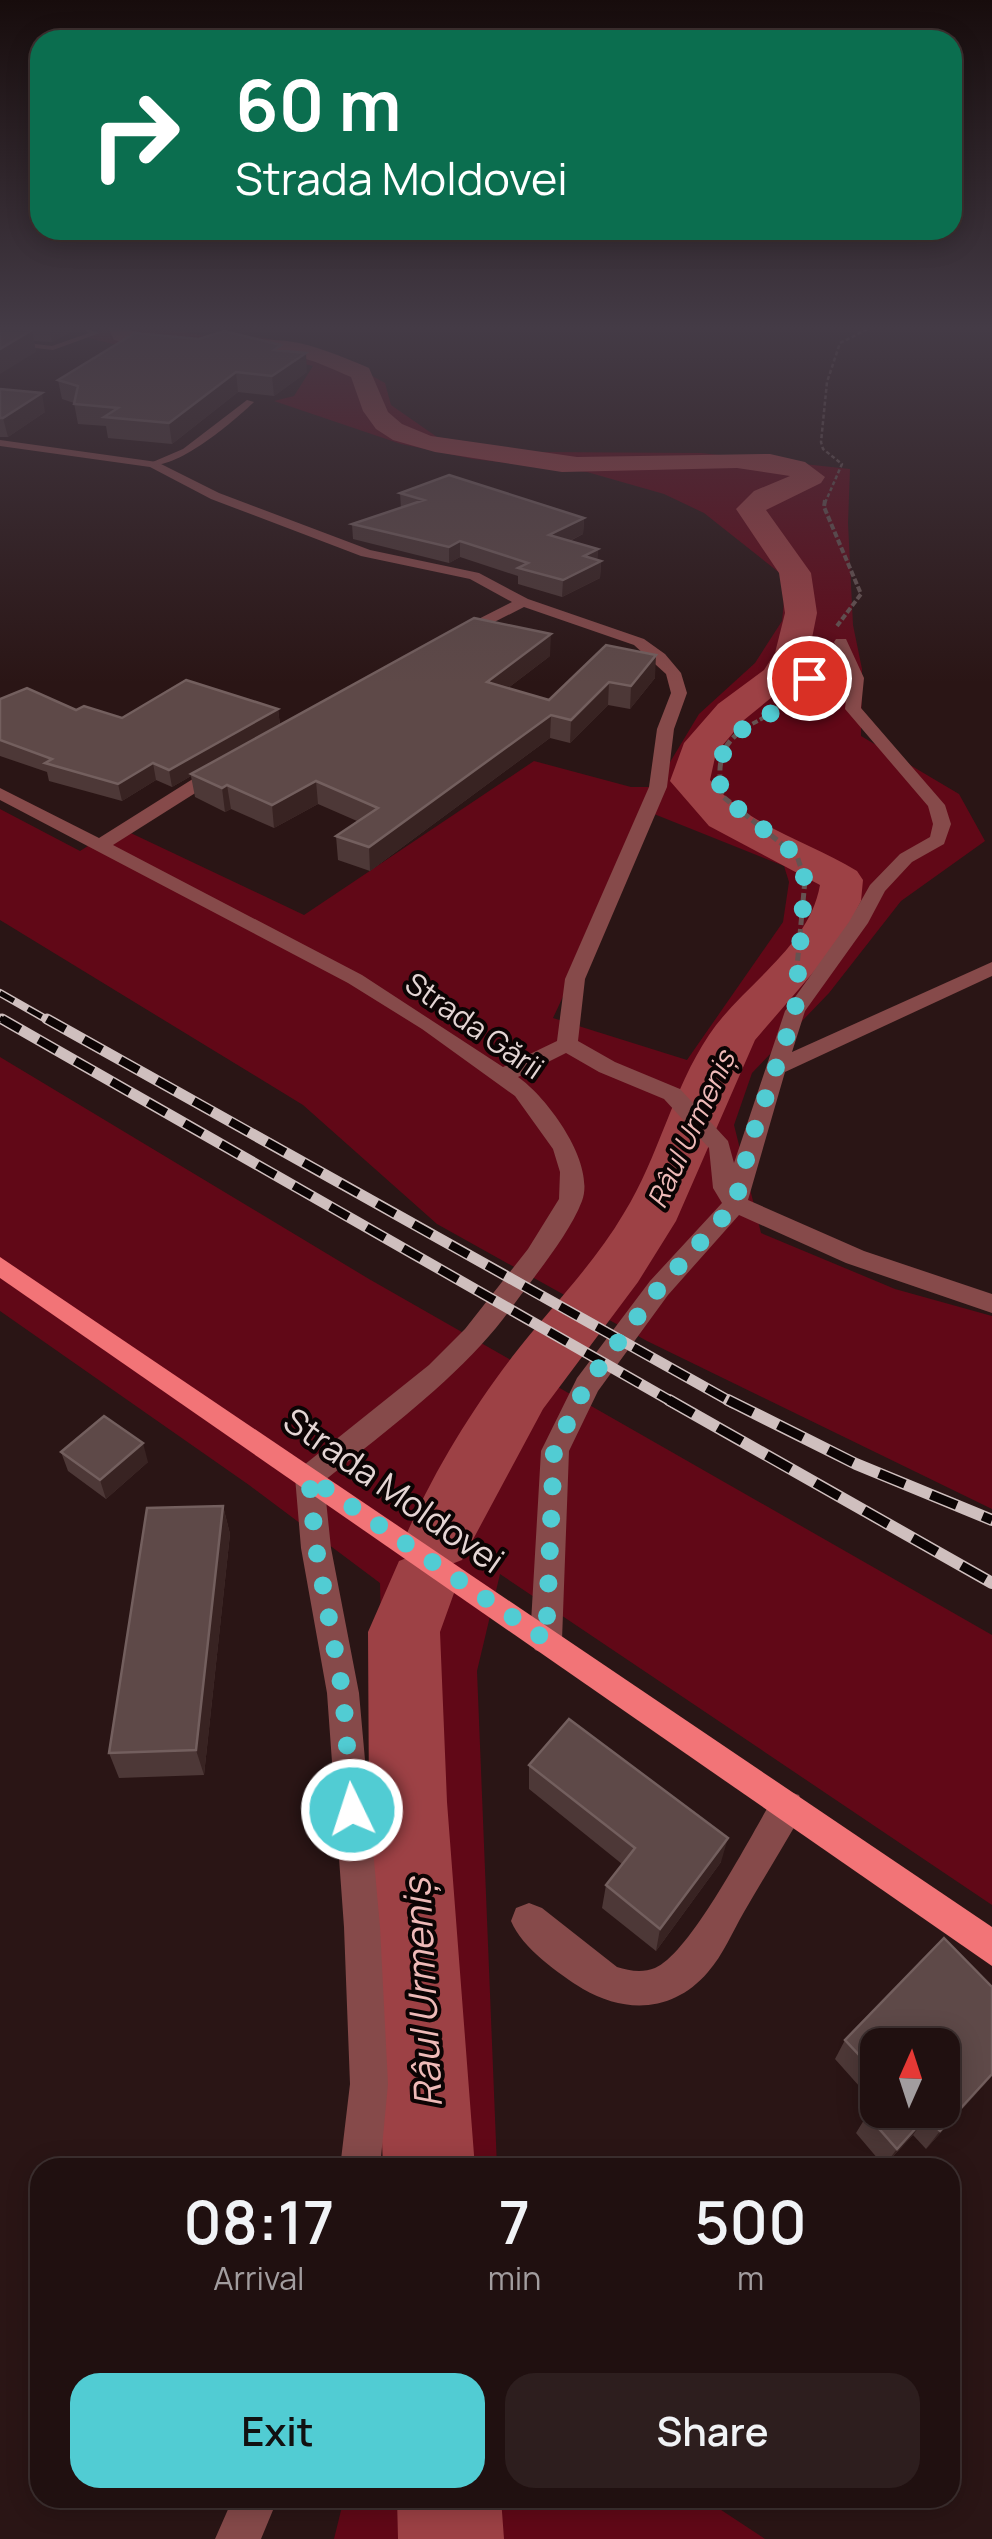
<!DOCTYPE html>
<html lang="en">
<head>
<meta charset="utf-8">
<style>
  body { margin:0; font-family:Manrope,sans-serif; background:#2d1e1e; color:#f1f3f6; height:100vh; display:flex; flex-direction:column; font-size:38px; white-space:nowrap }
  * { box-sizing:border-box; margin:0 }
  p { font-size:32px; color:#a29d9f }
  .icon { flex:none; width:55px; height:55px; fill:none; stroke:currentColor; stroke-width:2; stroke-linecap:round; stroke-linejoin:round }
  .map { position:relative; flex:1; overflow:hidden }
  .drawer { position:absolute; left:30px; top:2158px; width:930px; height:350px; display:flex; flex-direction:column; background:#201010; border-radius:30px; box-shadow:0 5px 25px #0003,0 0 0 2px #3d3030 }
  .drawer>* { flex:none }
  .banner { position:absolute; left:30px; top:30px; width:932px; height:210px; border-radius:30px; box-shadow:0 5px 25px #0003,0 0 0 2px #3d3030; background:#0b6e4f; color:#fff; overflow:hidden }
  .needle { width:65px; rotate:3deg }
  .fabs { position:absolute; left:860px; top:2028px; display:grid; gap:20px }
  .fabs a { display:grid; place-items:center; width:100px; height:100px; border-radius:20px; background:#201010; box-shadow:0 5px 25px #0003,0 0 0 2px #3d3030; font-size:50px }
  .pin { position:absolute; display:grid; place-items:center; width:85px; height:85px; color:#fff; margin:-42px; border:5px solid #fff; border-radius:50%; box-shadow:0 2px 10px #0007 }
  .me { position:absolute; width:110px; margin:-55px; rotate:356deg; stroke-linejoin:round; filter:drop-shadow(0 0 8px #0008) }
  .turn { display:flex; align-items:center; gap:35px; height:210px; padding:0 40px; font-size:45px }
  .turn .icon { width:130px; height:130px; stroke-width:2.5 }
  .turn b { display:block; font-size:70px; line-height:85px }
  .eta { display:flex; justify-content:space-evenly; align-items:center; height:170px; text-align:center }
  .eta b { font-size:60px; font-weight:600; line-height:70px }
  .button { display:flex; gap:20px; margin-top:auto; padding:20px 40px }
  .button a { flex:1; height:115px; border-radius:30px; background:#51ccd3; color:#111; font-size:40px; font-weight:600; line-height:115px; text-align:center }
  .button a+a { background:#2d1e1e; color:#f1f3f6 }
  .map>svg:first-child { display:block }
  .green { fill:#610817; fill-rule:evenodd }
  .lines { fill:none; stroke-linecap:round; stroke-linejoin:round }
  .river { fill:#9d4145; fill-rule:evenodd }
  .path-far2 { stroke:#665352; stroke-width:2.5; stroke-dasharray:4 2.5; stroke-linecap:butt }
  .path-far1 { stroke:#665352; stroke-width:4; stroke-dasharray:6 2.5; stroke-linecap:butt }
  .path { stroke:#665352; stroke-width:5; stroke-dasharray:8 4; stroke-linecap:butt }
  .lane { fill:#864a4a; fill-rule:evenodd }
  .street { fill:#864a4a; fill-rule:evenodd }
  .primary { fill:#f27477; fill-rule:evenodd }
  .rail-far2-casing { stroke:#cfbfbe; stroke-width:8 }
  .rail-far1-casing { stroke:#cfbfbe; stroke-width:11 }
  .rail-casing { stroke:#cfbfbe; stroke-width:12 }
  .rail-far2 { stroke:#0c0404; stroke-width:5; stroke-dasharray:16; stroke-linecap:butt }
  .rail-far1 { stroke:#0c0404; stroke-width:8; stroke-dasharray:21; stroke-linecap:butt }
  .rail { stroke:#0c0404; stroke-width:9; stroke-dasharray:28; stroke-linecap:butt }
  .wall { fill:#4d3837; fill-rule:evenodd }
  .shaded-wall { fill:#382322 }
  .building { fill:#5e4948; stroke:#735f5e; stroke-width:2.5 }
  .route { stroke:#51ccd3; stroke-width:18; stroke-dasharray:0 32.4 }
  .labels { text-anchor:middle; dominant-baseline:central; stroke-width:8; stroke-linejoin:round; paint-order:stroke }
  .far-water-label { font-size:28px; font-style:italic; fill:#eebab8; stroke:#0c0404 }
  .street-label { font-size:30px; fill:#e4d5d4; stroke:#0c0404 }
  .near-street-label { font-size:35px; fill:#e4d5d4; stroke:#0c0404 }
  .near-water-label { font-size:38px; font-style:italic; fill:#eebab8; stroke:#0c0404 }
</style>
</head>
<body>
<div class="map">
<svg width="992" height="2539" viewBox="0 0 992 2539">
  <rect width="100%" height="100%" fill="#2a1515"/>
  <!-- green -->
  <path class="green" d="M96 328H161L205 336 266 338 343 360 385 383 391 405 437 437 535 452 701 453 850 469 848 523 853 625 862 669 861 736 959 794 985 841 901 901 829 993 752 1073 734 1125 761 1233 895 1289 992 1316V1509L647 1341 437 1224 303 1105 0 920V809L80 851 118 827 304 915 534 761 631 787H655L699 714 755 663 782 621 785 591 781 574 704 513 664 494 587 472 473 459 401 444 274 401 294 396 313 366 292 361 135 349 88 338 98 333ZM649 812 784 866 789 882 783 922 687 1060 553 1018Z
    M0 1057 369 1279 992 1635V1905L500 1574 477 1671 497 2167H395L380 1583 249 1485 0 1311Z
    M344 2498H703L765 2539H334Z"/>
  <g class="lines">
    <!-- river -->
    <path class="river" d="M108 328C129 327 146 336 168 338 208 341 247 337 287 341 316 345 343 357 369 368L388 412 402 424 431 436 577 457 770 454 805 462 825 477 821 483 766 510 811 573 817 613 809 653 788 684 744 720 716 753 710 780C748 827 807 840 857 871L863 880 861 901 842 939 755 1040 676 1221 638 1282 543 1409 462 1560 449 1565 458 1582 440 1632 447 1802 475 2168H383L369 1802 368 1632 399 1561 412 1556 404 1540C431 1476 470 1412 512 1357 549 1309 593 1266 624 1213 659 1157 672 1090 709 1035 743 984 809 948 820 885L709 826 670 781 684 743 718 704 764 670 775 653 785 613 779 573 736 509 754 491 790 476 737 468 562 472 435 452 393 440 376 429 363 411 351 377C332 369 313 359 292 356 232 346 174 359 114 340Z
      M397 2498H501L504 2539H398Z"/>
    <!-- path-far2 -->
    <path class="path-far2" d="M825 503 842 464 823 449 821 442 827 382 840 343 870 328"/>
    <!-- path-far1 -->
    <path class="path-far1" d="M825 500 824 507 861 594 837 626
      M745 728 770 714 826 662"/>
    <!-- path -->
    <path class="path" d="M749 726C719 743 717 764 722 796L797 856 805 880 797 967"/>
    <!-- lane -->
    <path class="lane" d="M82 328 100 333 53 350 0 344V340L52 346 89 333Z
      M247 400 254 402C234 421 175 472 148 464L183 449Z"/>
    <!-- street -->
    <path class="street" d="M0 440 157 462 219 493 370 550 479 573 528 599 644 639 665 654 681 673 687 693 674 729 667 787 585 979 578 1041 615 1062 680 1089 728 1141 734 1163 785 1011 849 922 870 885 900 854 930 837 933 824 928 806 845 709 848 678 834 642 836 639H846L864 678 861 708 945 805 951 824 944 844 912 862 885 891 868 923 805 1011 792 1052 992 962V976L785 1072 748 1200 864 1251 992 1294V1313L846 1263 739 1215 668 1295 598 1391 569 1451 562 1640 557 1650 546 1654 535 1650 530 1640 541 1451 577 1378 650 1281 722 1203 713 1188 709 1148 664 1099 599 1072 566 1053 518 1077C547 1097 596 1163 582 1201 572 1227 550 1256 533 1279 516 1301 500 1325 481 1345 434 1396 377 1438 324 1481L331 1548 359 1693 380 1927 388 2084 380 2168H340L350 2084 344 1927 327 1693 301 1548 295 1477 299 1469 429 1365 465 1329 528 1249 559 1199 560 1172 553 1149 515 1096 422 1029 348 983 0 800V788L99 838 215 765H227V773L113 845 362 975 503 1067 557 1041 565 979 649 787 657 729 671 693 666 674 634 645 524 607 461 639H451V633L512 602 470 579 361 556 211 499 150 467 0 446Z
      M787 1791 799 1795 804 1807 799 1819C781 1850 762 1881 744 1912 733 1931 723 1955 708 1972 674 2012 626 2014 583 1989 559 1974 522 1948 511 1921L516 1908 529 1903 542 1908 617 1967C629 1971 643 1973 655 1968 691 1953 752 1833 775 1795Z
      M233 2498H278L261 2539H215Z"/>
    <!-- primary -->
    <path class="primary" d="M0 1257 992 1927V1966L0 1278Z"/>
    <defs>
      <path id="rail-far2" d="M0 993 51 1022
        M0 1018 7 1022"/>
      <path id="rail-far1" d="M2 1019 674 1403
        M47 1019 733 1403"/>
      <path id="rail" d="M669 1400 992 1583
        M728 1400 856 1464 992 1520"/>
    </defs>
    <!-- rail-far2 casing -->
    <use href="#rail-far2" class="rail-far2-casing"/>
    <!-- rail-far1 casing -->
    <use href="#rail-far1" class="rail-far1-casing"/>
    <!-- rail casing -->
    <use href="#rail" class="rail-casing"/>
    <!-- rail-far2 -->
    <use href="#rail-far2" class="rail-far2"/>
    <!-- rail-far1 -->
    <use href="#rail-far1" class="rail-far1"/>
    <!-- rail -->
    <use href="#rail" class="rail"/>
  </g>
  <!-- wall -->
  <path class="wall" d="M0 328H71L72 331 52 342 34 341 36 352Z
    M282 350 307 372 274 396 238 392 172 444 108 438 106 426 78 424 74 403 62 399 58 380Z
    M0 389 45 412 8 437H0Z
    M400 493 584 518 583 534 570 541 598 549 597 560 601 561 600 578 562 597 518 584V576L460 557 449 563 353 539 352 524 401 508Z
    M606 645 655 678 630 709 608 705 570 743 550 738 370 871 338 860 336 836 357 821 318 804 274 828 231 809 225 812 195 797 191 776 172 787 156 780 122 801 49 781 47 772 0 756V699L122 718 278 709 280 725 550 656 508 688 549 700Z
    M61 1452 148 1462 106 1499 68 1471Z
    M223 1506 230 1534 204 1775 119 1778 109 1753Z
    M529 1765 721 1862 656 1951 602 1908 606 1885 622 1864 529 1789Z
    M944 1938 992 1987V2076L926 2149 913 2135 884 2166 856 2133 867 2115 876 2105 835 2059 845 2040ZM878 2045H942V2110H878Z"/>
  <!-- shaded-wall -->
  <path class="shaded-wall" d="M49 328H71L72 331 52 342Z
    M32 330 36 352 0 374V349Z
    M306 353 307 372 274 396 272 376Z
    M236 372 238 392 172 444 169 423Z
    M42 393 45 412 8 437 3 418Z
    M584 518 583 534 549 551V535Z
    M460 541V557L449 563V547Z
    M598 549 597 563 601 561 600 578 562 597 563 580 584 556Z
    M551 634 550 656 487 704V682Z
    M656 655 655 678 630 709 631 686Z
    M609 682 608 705 570 743 571 720Z
    M278 709 280 726 191 774V776L172 787 169 770Z
    M551 715 550 738 370 871 369 847Z
    M153 763 156 780 122 801 118 784Z
    M316 781 318 804 274 828 272 805Z
    M227 785 231 809 225 812 222 788Z
    M143 1443 148 1462 106 1499 100 1480Z
    M223 1506 230 1534 204 1775 196 1750Z
    M728 1838 721 1862 656 1951 660 1929Z
    M992 2074V2076L926 2149 940 2131Z
    M926 2117 913 2135 884 2166 897 2149Z"/>
  <!-- building -->
  <path class="building" d="M0 328H6L32 330 0 349Z
    M224 331 281 345 274 350 306 353 272 376 236 372 169 423 104 417 118 408 74 404 78 386 58 380 135 333 199 339Z
    M0 389 42 393 3 418H0Z
    M449 475 584 518 549 535 598 549 584 556 601 561 563 580 518 568 528 563 460 541 449 547 352 524 424 500 400 493Z
    M474 618 551 634 487 682 549 700 606 645 656 655 631 686 609 682 571 720 551 715 369 847 336 836 378 808 316 781 272 805 227 785 222 788 191 774Z
    M186 680 278 709 169 770 153 763 118 784 45 763 52 759 0 740V699L27 688 76 710 84 706 122 718Z
    M104 1416 143 1443 100 1480 61 1452Z
    M223 1506 196 1750 109 1753 147 1508Z
    M569 1719 728 1838 660 1929 606 1885 635 1848 529 1765Z
    M944 1938 992 1987V2074L940 2131 926 2117 897 2149 867 2115 878 2104V2110H942V2045H878V2075L845 2040Z"/>
  <!-- sky -->
  <linearGradient id="sky" x2="0" y2="1"><stop stop-color="#170c0c"/><stop offset="0.48" stop-color="#443b46"/><stop offset="1" stop-color="#443b46" stop-opacity="0"/></linearGradient>
  <rect width="992" height="683" fill="url(#sky)"/>
  <g class="lines">
    <!-- route -->
    <path class="route" d="M352 1810 343 1694 316 1548 309 1477 546 1640 554 1451 586 1385 659 1288 735 1204 751 1140 795 1012 805 880 797 856 722 796 717 765 734 734 770 714 809 678"/>
  </g>
  <g class="labels">
    <!-- far-water labels -->
    <g class="far-water-label">
      <text transform="translate(690 1129) rotate(-65)">Râul Urmeniș</text>
    </g>
    <!-- street labels -->
    <g class="street-label">
      <text transform="translate(475 1025) rotate(35)">Strada Gării</text>
    </g>
    <!-- near-street labels -->
    <g class="near-street-label">
      <text transform="translate(394 1490) rotate(35)">Strada Moldovei</text>
    </g>
    <!-- near-water labels -->
    <g class="near-water-label">
      <text transform="translate(421 1993) rotate(-93)">Râul Urmeniș</text>
    </g>
  </g>
</svg>
<div class="fabs">
<a><svg class="needle" viewBox="-14 -14 28 28"><path d="M0-13l5 13h-10z" fill="#e53935"/><path d="M0 13l5-13h-10z" fill="#a29d9f"/></svg></a>
</div>
<div class="pin" style="left:809px;top:678px;background:#d93025"><svg class="icon" aria-label="arrive" viewBox="0 0 24 24"><path d="M6 21V4h12l-3 4 3 4H6"/></svg></div>
<svg class="me" style="left:352px;top:1810px" viewBox="-20 -20 40 40"><circle r="17" fill="#51ccd3" stroke="#fff" stroke-width="3"/><path d="M0-11L8 9 0 5-8 9z" fill="#fff"/></svg>
<div class="banner">
<div class="turn"><svg class="icon" aria-label="right" viewBox="0 0 24 24"><path d="M7 20v-9h11M14 6l5 5-5 5"/></svg><div><b>60 m</b>Strada Moldovei</div></div>
</div>
<section class="drawer">
<div class="eta">
<div><b>08:17</b><p>Arrival</p></div>
<div><b>7</b><p>min</p></div>
<div><b>500</b><p>m</p></div>
</div>
<div class="button"><a>Exit</a><a>Share</a></div>
</section>
</div>
</body>
</html>
